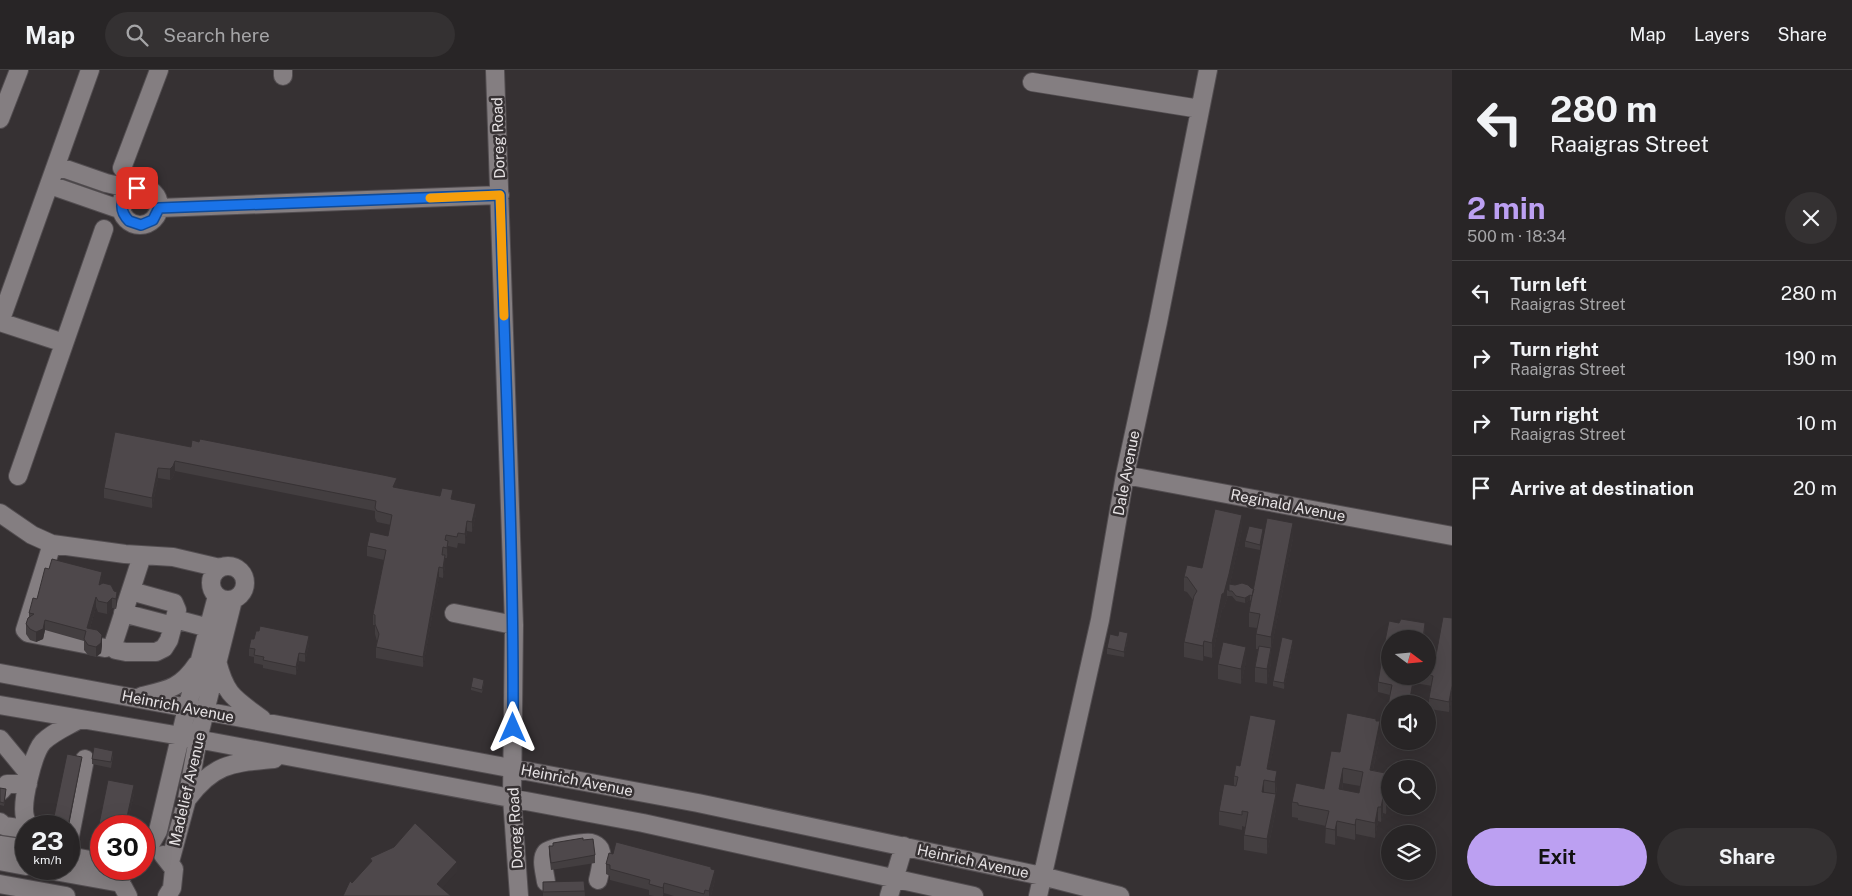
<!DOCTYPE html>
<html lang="en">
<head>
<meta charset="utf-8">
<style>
  body { margin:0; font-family:"Public Sans",sans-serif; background:#343132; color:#f1f3f6; height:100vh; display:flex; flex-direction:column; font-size:19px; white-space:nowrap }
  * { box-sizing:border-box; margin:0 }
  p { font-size:16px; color:#a5a5a7 }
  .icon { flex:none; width:28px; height:28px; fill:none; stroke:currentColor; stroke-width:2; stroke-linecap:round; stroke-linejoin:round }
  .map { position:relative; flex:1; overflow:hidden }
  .sheet { display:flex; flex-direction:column; background:#282526; width:400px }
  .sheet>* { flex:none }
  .hud { background:#282526; color:#f1f3f6; overflow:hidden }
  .needle { width:32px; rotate:106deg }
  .buttons { position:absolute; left:1381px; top:560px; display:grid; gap:10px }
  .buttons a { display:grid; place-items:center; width:55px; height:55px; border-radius:50%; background:#282526; box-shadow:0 5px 20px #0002,0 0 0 1px #444243; font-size:25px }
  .speed { position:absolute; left:15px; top:745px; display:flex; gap:10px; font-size:25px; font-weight:700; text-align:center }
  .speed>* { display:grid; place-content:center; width:65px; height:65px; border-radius:50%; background:#282526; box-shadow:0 5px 20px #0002,0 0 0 1px #444243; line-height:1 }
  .speed small { font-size:12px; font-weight:400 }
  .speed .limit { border:8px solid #d22; background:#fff; color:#111 }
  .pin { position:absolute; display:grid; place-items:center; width:42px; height:42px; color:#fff; margin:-21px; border-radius:10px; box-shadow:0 2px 8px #0006 }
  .me { position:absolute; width:55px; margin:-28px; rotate:0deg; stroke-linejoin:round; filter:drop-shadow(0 0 4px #0008) }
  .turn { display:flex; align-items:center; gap:18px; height:105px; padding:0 15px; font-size:22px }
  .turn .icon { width:65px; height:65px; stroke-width:2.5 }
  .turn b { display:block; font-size:35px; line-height:42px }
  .round { display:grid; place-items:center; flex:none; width:52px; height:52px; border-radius:26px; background:#343132 }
  .overview { display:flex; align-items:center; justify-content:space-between; height:85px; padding:0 15px }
  h1 { font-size:30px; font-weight:700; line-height:38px; color:#bca0f2 }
  .primary-button { display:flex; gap:10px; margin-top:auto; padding:10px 15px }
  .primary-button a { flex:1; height:58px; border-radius:30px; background:#bca0f2; color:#111; font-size:20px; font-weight:700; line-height:58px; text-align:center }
  .primary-button a+a { background:#343132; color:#f1f3f6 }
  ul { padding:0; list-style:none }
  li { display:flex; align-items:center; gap:15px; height:65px; padding:0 15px; border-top:1px solid #444243 }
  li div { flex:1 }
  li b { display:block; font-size:19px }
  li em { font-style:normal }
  header { display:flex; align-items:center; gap:30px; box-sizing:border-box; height:70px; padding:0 25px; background:#282526; border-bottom:1px solid #444243 }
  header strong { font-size:24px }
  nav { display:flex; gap:28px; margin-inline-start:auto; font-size:18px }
  .search { width:350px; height:45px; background:#343132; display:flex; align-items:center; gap:12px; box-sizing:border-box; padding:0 18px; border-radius:28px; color:#a5a5a7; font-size:19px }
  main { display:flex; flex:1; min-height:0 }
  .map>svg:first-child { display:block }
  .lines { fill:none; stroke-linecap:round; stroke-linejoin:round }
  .minor-casing { stroke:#524d50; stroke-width:20 }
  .minor { stroke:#847e81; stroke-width:18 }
  .wall { fill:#433e40; fill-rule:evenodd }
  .shaded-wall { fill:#373234 }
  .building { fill:#4e484b; stroke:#373234; fill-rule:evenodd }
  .route-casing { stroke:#114b97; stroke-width:12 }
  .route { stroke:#1a73e8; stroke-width:9 }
  .slow { stroke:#f59e0b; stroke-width:9 }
  .labels { text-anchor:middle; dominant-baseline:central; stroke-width:5; stroke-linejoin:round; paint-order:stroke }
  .street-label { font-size:15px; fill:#e7e3e5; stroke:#363133 }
</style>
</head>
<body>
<header>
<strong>Map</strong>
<div class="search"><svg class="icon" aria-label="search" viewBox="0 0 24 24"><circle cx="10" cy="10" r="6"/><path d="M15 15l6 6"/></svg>Search here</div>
<nav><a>Map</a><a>Layers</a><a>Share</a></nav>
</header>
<main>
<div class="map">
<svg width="1452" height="826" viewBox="0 0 1452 826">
  <rect width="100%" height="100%" fill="#363133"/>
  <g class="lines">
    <defs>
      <path id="minor" d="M283 0V6
        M495 0 514 555 512 728 519 826
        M1032 12 1200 39
        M0 49 19 0
        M57 96 106 113 132 119
        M122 98 159 0
        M50 115 122 140
        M121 136a19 19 0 1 1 38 0a19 19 0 1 1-38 0Z
        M159 138 500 125
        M0 252 90 0
        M0 252 64 273
        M1125 405 1452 466
        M18 406 104 159
        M0 443 32 465 52 474 125 484 173 487 220 498
        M52 474 25 560 28 563 105 578
        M211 513a17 17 0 1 1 34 0a17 17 0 1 1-34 0Z
        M131 521 174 533 177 540 169 570 164 578 156 582H126L116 580 114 572 141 489
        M123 543 173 556
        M454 543 514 555
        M175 549 209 558
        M217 591C226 626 234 628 262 649
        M0 603 698 733 1042 806 1120 826
        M142 626C168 620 181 618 197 594
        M0 635 181 666 643 753 974 826
        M0 669 29 704
        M1 721 7 714H28
        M188 728C215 692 234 693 274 689
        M0 752 4 756 26 759
        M32 756C28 754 26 752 25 747 21 733 33 683 43 672 53 662 68 656 80 649
        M70 766 85 689
        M0 775 26 779
        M147 780 158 761 187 638 217 526
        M163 785 174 799 172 818 167 826
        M69 786 101 792
        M0 791 26 796
        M170 792 187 729 198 669 233 530
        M43 799 121 813
        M122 799 121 813 128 826
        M546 812C545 803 540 789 546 782 550 777 584 772 591 773 595 774 598 776 600 779 604 788 600 801 598 810
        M0 814 66 826
        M889 826 904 776
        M1038 826 1100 550 1125 405 1158 252 1208 0"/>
    </defs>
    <!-- minor casing -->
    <use href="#minor" class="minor-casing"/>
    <!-- minor -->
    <use href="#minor" class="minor"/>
  </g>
  <!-- wall -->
  <path class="wall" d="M115 362 453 429 476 444 472 462 467 461 465 474 458 473 457 478 448 476V482L447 488H445V496L443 508 439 507 423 597 376 588V577L377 571 375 564V555H373V544L384 490 367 486V476L388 466 391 455 377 452 375 448V441L175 401 173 407 170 410 158 408 152 438 104 428V418Z
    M1242 459 1230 514 1254 519 1293 468 1271 580V593L1267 614 1255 612V597L1258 579H1256V564L1257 558 1249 557V542L1251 531 1250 530 1245 533 1236 531 1232 526H1228L1224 538 1222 539 1212 588 1204 586 1203 591 1184 587V572L1193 530 1187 522 1184 521V507L1202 498Z
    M1263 464 1260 480 1245 477V471Z
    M102 512V514L111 515 117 532 116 539 112 538 107 544 98 542 96 537 90 558 102 575 101 583 96 587 88 585 84 580V571L45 560 43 569 36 572 30 570 26 564V554L29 547V543L37 529Z
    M1452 548V626L1449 642 1429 639V628L1432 616 1415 613 1390 634V645H1388V635L1390 625 1378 622V612L1390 606H1428V583L1436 585Z
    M1401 549 1425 553 1424 569H1390V588L1384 586V576L1389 551 1399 553Z
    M1128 568 1124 587 1107 584V578Z
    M309 574 305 592 299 591 296 605 263 598V595L254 593V587L249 586V578Z
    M1293 575 1284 619 1273 616V611Z
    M1246 592 1241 614 1218 609V594Z
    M484 613 482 623 471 620V617Z
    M1376 651 1380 666 1373 700 1390 704V721L1386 744 1383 743 1381 752 1378 751 1375 768 1356 764 1355 770 1337 766 1335 775 1325 773 1326 756 1298 750V748L1292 747V732L1324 719 1340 682ZM1343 713 1360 716 1359 723 1342 720Z
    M1276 665 1269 699 1277 716 1276 724V739L1267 784 1244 780V765L1245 757 1242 756V760L1219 755V741L1234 716V706L1240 696Z
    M113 686 111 698 92 694V689Z
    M0 718 6 722 4 736 0 735Z
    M134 723 127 756H101V762L99 761V754Z
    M583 770 595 785V793L551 800 549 784V776H553V773Z
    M613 784 711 799 715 810 711 826H674L664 823 663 826H654L649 825V820L610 810V806L606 804V794Z
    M584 811 585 826H543V812Z"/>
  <!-- shaded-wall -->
  <path class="shaded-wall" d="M175 391V401L173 407 170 410V399Z
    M158 398V408L152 438V428Z
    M397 408V418L393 417Z
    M476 434V444L472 462V452Z
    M1242 445V459L1229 519V521L1227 520V526H1228L1224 538 1222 539 1212 588V573L1222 524Z
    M467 451V461L465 474V464Z
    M1293 453V468L1271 580V593L1267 614V599L1271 581V567Z
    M1263 459V464L1260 480V475Z
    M448 471V482L447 488V478Z
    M445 485V496L443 508V498Z
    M439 497V507L423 597V587Z
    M102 502V512L99 526V515Z
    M117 522V532L116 539V529Z
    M1250 525V530L1245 533V528Z
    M96 527V537L87 568V558Z
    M112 528V538L107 544V533Z
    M45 550V560L43 569 36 572V562Z
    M1128 563V568L1124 587V582Z
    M102 565V575L101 583 96 587V577Z
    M309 566V574L305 592V584Z
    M1293 570V575L1284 619V613Z
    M1204 571V586L1203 591V576Z
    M1246 577V592L1241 614V599Z
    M299 583V591L296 605V597Z
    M1414 606H1415V613L1411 634H1409Z
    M1452 616V626L1449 642V632Z
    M1276 650V665L1267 711V699Z
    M1380 651V666L1370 714V700Z
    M82 687 69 756H68Z
    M1343 698V713L1339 734V719Z
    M1277 701V716L1275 727V712Z
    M1390 707V721L1386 744V729Z
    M1264 710V725L1262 722Z
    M134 715V723L127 756H125Z
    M1276 724V739L1267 784V769Z
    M1383 728V743L1381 752V737Z
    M1378 737V751L1375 768V753Z
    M1356 749V764L1355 770V755Z
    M1337 751V766L1335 775V760Z
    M457 792V802L437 824V814Z
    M715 800V810L711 826H709V821Z
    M664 813V823L663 826V818Z"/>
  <!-- building -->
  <path class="building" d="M115 362 191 377 192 370 199 372 200 369 383 405 397 408 393 417 440 426 442 418 453 420 451 429 476 434 472 452 467 451 465 464 458 463 457 467 446 465 445 470 448 471 447 478 443 477 442 485H445L443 498 439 497 423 587 376 577 379 564 375 554V545L373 544 386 480 367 476 370 462 388 466 392 445 377 441 375 438 376 431 175 391 173 396 170 399 158 398 152 428 104 418Z
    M1215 439 1242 445 1229 504 1224 523 1222 524 1212 573 1204 571 1203 576 1184 572 1194 526 1197 521 1187 507H1184L1187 495 1202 498Z
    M1267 448 1293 453 1271 567 1256 564 1260 544 1249 542Z
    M1249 456 1263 459 1260 475 1245 471Z
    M52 489 102 502 99 515 103 513 111 515 114 521 117 522 116 529 112 528 107 533 98 531 96 527 87 558 97 560 102 565 101 573 96 577 88 575 84 569 86 561 45 550 43 559 36 562 30 559 26 554 28 548 34 544 29 543 33 528 37 529 45 498 49 499Z
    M1242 513 1248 515 1251 518 1254 519 1252 526 1250 525 1245 528 1236 526 1232 521H1229V514L1235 515Z
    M1443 547 1452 548V616L1449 632 1429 628 1433 606 1428 605V583L1436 585Z
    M1401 549 1425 553 1423 569H1390V577L1384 576 1389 551 1399 553Z
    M260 556 309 566 305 584 299 583 296 597 263 590 264 587 254 585 255 579 249 578 251 569H254L256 561H259Z
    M1119 561 1128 563 1124 582 1107 578 1110 564 1118 566Z
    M1282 567 1293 570 1284 613 1273 611Z
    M1223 572 1246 577 1241 599 1218 594Z
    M1259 576 1271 578 1267 599 1255 597Z
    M1381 594 1390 595V606H1414L1409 634H1390V635H1388L1392 615 1378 612Z
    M473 607 484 610 482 620 471 617Z
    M1347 643 1376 649V651H1380L1370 700 1390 704V707L1386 729 1383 728 1381 737H1378L1375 753 1356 749 1355 755 1337 751 1335 760 1325 758 1329 741 1298 735V733L1292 732 1296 713 1324 719 1331 681 1340 682ZM1343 698 1363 702 1359 723 1339 719Z
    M1250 645 1276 650 1267 699 1277 701 1275 712 1264 710 1262 722 1276 724 1267 769 1244 765 1248 742 1242 741V745L1219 741 1224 714 1236 716 1238 707 1234 706 1236 695 1240 696Z
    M94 677 113 681 111 692 92 689Z
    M67 684 82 687 68 756H52Z
    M108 710 134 715 125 756H112L99 754Z
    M0 718 6 719 4 733 0 732Z
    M415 753 457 792 437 814 451 826H343L350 811 352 813 372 791 370 788 394 777Z
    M583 768V770L593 769 595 785 551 793 549 776H553V773Z
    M616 772 711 797V799L715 800 709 821 705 820 704 824 664 813 663 818 649 814 650 810 610 799V795L606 794 609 783 613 784Z
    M584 811 585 821 543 822V812Z"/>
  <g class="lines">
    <defs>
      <path id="route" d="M137 118C121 123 117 139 129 151L141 155 153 150 159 138 500 125C505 303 514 480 513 658"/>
    </defs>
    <!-- route casing -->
    <use href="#route" class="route-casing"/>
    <!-- route -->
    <use href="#route" class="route"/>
    <!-- slow -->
    <path class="slow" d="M430 128 500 125 504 246"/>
  </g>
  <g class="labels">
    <!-- street labels -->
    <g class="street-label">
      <text transform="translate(498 68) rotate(-92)">Doreg Road</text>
      <text transform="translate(1126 403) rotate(-79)">Dale Avenue</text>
      <text transform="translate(1288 435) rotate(11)">Reginald Avenue</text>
      <text transform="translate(178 636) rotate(11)">Heinrich Avenue</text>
      <text transform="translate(577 710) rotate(11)">Heinrich Avenue</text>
      <text transform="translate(187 719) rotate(-77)">Madelief Avenue</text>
      <text transform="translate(515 758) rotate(-93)">Doreg Road</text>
      <text transform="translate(973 791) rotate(12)">Heinrich Avenue</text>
    </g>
  </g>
</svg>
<div class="buttons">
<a><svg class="needle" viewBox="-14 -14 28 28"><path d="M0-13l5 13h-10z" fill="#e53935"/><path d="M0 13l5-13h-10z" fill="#a5a5a7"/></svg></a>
<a><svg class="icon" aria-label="sound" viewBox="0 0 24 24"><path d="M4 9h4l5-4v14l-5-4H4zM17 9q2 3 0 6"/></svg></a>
<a><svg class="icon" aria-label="search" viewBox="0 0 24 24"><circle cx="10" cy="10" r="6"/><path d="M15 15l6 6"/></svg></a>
<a><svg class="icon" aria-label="layers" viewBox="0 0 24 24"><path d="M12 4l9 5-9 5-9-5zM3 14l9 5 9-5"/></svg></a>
</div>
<div class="speed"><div>23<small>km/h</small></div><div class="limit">30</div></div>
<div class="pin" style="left:137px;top:118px;background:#d93025"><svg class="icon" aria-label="arrive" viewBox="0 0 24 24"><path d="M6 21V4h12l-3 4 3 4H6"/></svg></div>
<svg class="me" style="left:513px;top:658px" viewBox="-20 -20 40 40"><path d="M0-17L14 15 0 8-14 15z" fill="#1a73e8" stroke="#fff" stroke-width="4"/></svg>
</div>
<section class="sheet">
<div class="hud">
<div class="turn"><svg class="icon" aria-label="left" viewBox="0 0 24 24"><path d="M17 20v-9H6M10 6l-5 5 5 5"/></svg><div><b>280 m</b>Raaigras Street</div></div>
</div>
<div class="overview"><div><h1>2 min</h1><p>500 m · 18:34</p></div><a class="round"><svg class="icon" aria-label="close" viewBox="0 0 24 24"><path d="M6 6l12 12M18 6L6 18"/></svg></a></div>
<ul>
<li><svg class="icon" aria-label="left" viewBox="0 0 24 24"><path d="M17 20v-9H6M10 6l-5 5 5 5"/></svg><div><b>Turn left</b><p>Raaigras Street</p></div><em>280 m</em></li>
<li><svg class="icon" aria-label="right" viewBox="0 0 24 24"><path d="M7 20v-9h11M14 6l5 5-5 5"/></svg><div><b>Turn right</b><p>Raaigras Street</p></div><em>190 m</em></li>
<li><svg class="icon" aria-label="right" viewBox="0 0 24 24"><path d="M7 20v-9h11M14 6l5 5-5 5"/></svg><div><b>Turn right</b><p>Raaigras Street</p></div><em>10 m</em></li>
<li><svg class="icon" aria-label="arrive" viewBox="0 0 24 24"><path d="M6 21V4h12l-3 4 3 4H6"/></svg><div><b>Arrive at destination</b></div><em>20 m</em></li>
</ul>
<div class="primary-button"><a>Exit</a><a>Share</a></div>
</section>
</main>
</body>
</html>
